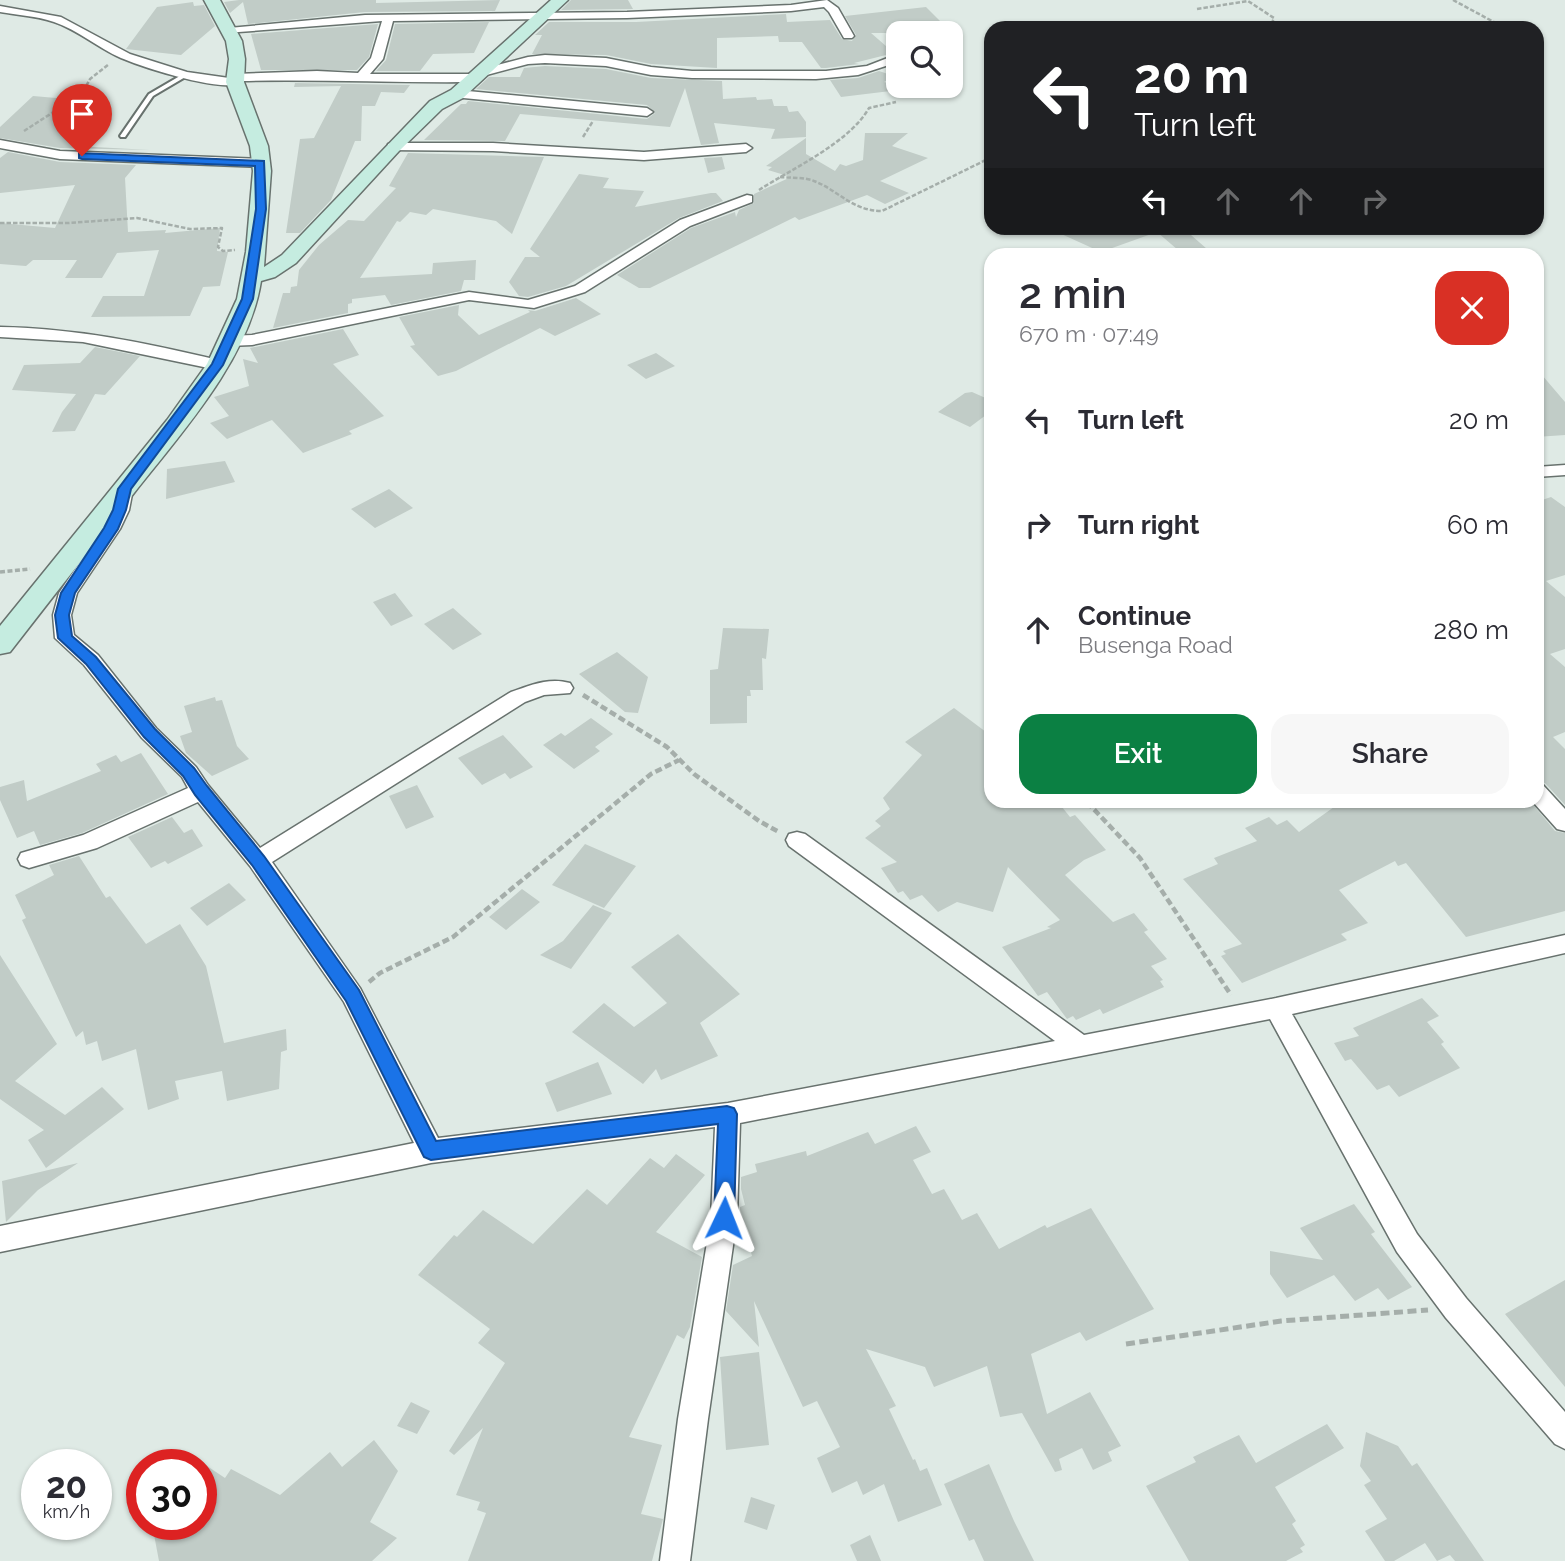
<!DOCTYPE html>
<html lang="en">
<head>
<meta charset="utf-8">
<style>
  body { margin:0; font-family:Raleway,sans-serif; background:#f7f7f7; color:#2b2b33; height:100vh; display:flex; flex-direction:column; font-size:26px; white-space:nowrap }
  * { box-sizing:border-box; margin:0 }
  p { font-size:23px; color:#7c7c81 }
  .icon { flex:none; width:38px; height:38px; fill:none; stroke:currentColor; stroke-width:2; stroke-linecap:round; stroke-linejoin:round }
  .map { position:relative; flex:1; overflow:hidden }
  .side { position:absolute; left:984px; top:248px; width:560px; height:560px; display:flex; flex-direction:column; background:#fff; border-radius:21px; box-shadow:0 2px 5px #0004 }
  .side>* { flex:none }
  .hud { position:absolute; left:984px; top:21px; width:560px; height:214px; border-radius:21px; box-shadow:0 2px 5px #0004; background:#202124; color:#fff; overflow:hidden }
  .tools { position:absolute; left:886px; top:21px; display:grid; gap:14px }
  .tools a { display:grid; place-items:center; width:77px; height:77px; border-radius:14px; background:#fff; box-shadow:0 2px 5px #0004; font-size:35px }
  .speed { position:absolute; left:21px; top:1449px; display:flex; gap:14px; font-size:35px; font-weight:700; text-align:center }
  .speed>* { display:grid; place-content:center; width:91px; height:91px; border-radius:50%; background:#fff; box-shadow:0 2px 5px #0004; line-height:1 }
  .speed small { font-size:18px; font-weight:400 }
  .speed .limit { border:10px solid #d22; background:#fff; color:#111 }
  .pin { position:absolute; display:grid; place-items:center; width:60px; height:60px; color:#fff; margin:-72px -30px; border-radius:50% 50% 50% 0; rotate:-45deg; box-shadow:0 0 7px #0007 }
  .pin .icon { rotate:45deg }
  .me { position:absolute; width:77px; margin:-38px; rotate:2deg; stroke-linejoin:round; filter:drop-shadow(0 0 5px #0008) }
  .turn { display:flex; align-items:center; gap:24px; height:147px; padding:0 35px; font-size:32px }
  .turn .icon { width:91px; height:91px; stroke-width:2.5 }
  .turn b { display:block; font-size:49px; line-height:60px }
  .lanes { display:flex; align-items:center; height:66px; padding:0 35px; background:#0003; justify-content:center; gap:35px; direction:ltr }
  .lanes .off { opacity:.35 }
  .round { display:grid; place-items:center; flex:none; width:74px; height:74px; border-radius:21px; background:#f7f7f7 }
  .head { display:flex; align-items:center; justify-content:space-between; height:119px; padding:0 35px }
  h1 { font-size:42px; font-weight:600; line-height:52px }
  .primary-button { display:flex; gap:14px; margin-top:auto; padding:14px 35px }
  .primary-button a { flex:1; height:80px; border-radius:21px; background:#0b8043; color:#fff; font-size:28px; font-weight:600; line-height:80px; text-align:center }
  .primary-button a+a { background:#f7f7f7; color:#2b2b33 }
  ul { padding:0; list-style:none }
  li { display:flex; align-items:center; gap:21px; height:105px; padding:0 35px }
  li div { flex:1 }
  li b { display:block; font-size:26px }
  li em { font-style:normal }
  .map>svg:first-child { display:block }
  .building { fill:#c1ccc7 }
  .lines { fill:none; stroke-linecap:round; stroke-linejoin:round }
  .lane-casing { stroke:#68726e; stroke-width:4 }
  .street-casing { stroke:#68726e; stroke-width:3 }
  .secondary-casing { stroke:#68726e; stroke-width:3 }
  .path-far3 { stroke:#a5aeaa; stroke-width:2.5; stroke-dasharray:4.5 2; stroke-linecap:butt }
  .path-far2 { stroke:#a5aeaa; stroke-width:3.5; stroke-dasharray:5 2.5; stroke-linecap:butt }
  .path-far1 { stroke:#a5aeaa; stroke-width:4.5; stroke-dasharray:7 3.5; stroke-linecap:butt }
  .path { stroke:#a5aeaa; stroke-width:5; stroke-dasharray:9 4.5; stroke-linecap:butt }
  .lane { fill:#fff; fill-rule:evenodd }
  .street { fill:#fff; fill-rule:evenodd }
  .secondary { fill:#c5ece0; fill-rule:evenodd }
  .route { fill:#1a73e8; stroke:#114b97; stroke-width:2 }
</style>
</head>
<body>
<div class="map">
<svg width="1565" height="1561" viewBox="0 0 1565 1561">
  <rect width="100%" height="100%" fill="#dfeae5"/>
  <!-- building -->
  <path class="building" d="M239 0H376V3L500 0 495 11 365 12 248 24 243 2 230 13 224 2Z
    M571 0H628L633 9 561 10Z
    M193 2 194 6 204 5 215 26 181 55 126 49 157 7Z
    M926 7 952 33H871L894 53 854 63 859 64 826 68H821L802 42H779L778 36 717 38V68L651 64 606 55 532 54 542 35H535L549 22H636L786 14 787 22 830 20 842 39 852 41 856 35 845 16Z
    M489 22 474 53 433 54 420 71H376L386 60 395 24Z
    M378 24 369 57 357 70H261L251 34Z
    M545 66 606 69 651 78 722 81 723 99 756 97 757 100 772 99 774 106H787L789 112 798 111 806 122V137L771 139 775 129 714 123 719 143 701 145 685 88 670 127 520 114 505 141 424 140 461 104H466L468 101 647 119 655 113 647 105 476 89 489 77H520L524 68Z
    M879 71 894 76 884 82 907 89 841 97 830 80 858 78Z
    M295 83 410 85 404 93 381 92 375 106H362L361 141H355L331 200 300 233H286L300 139 314 138 341 86 294 87Z
    M33 96 103 102 82 125 98 127 76 146 150 150 60 148 0 138V127Z
    M865 133H908L892 146 928 158 880 181 909 193 885 204 867 195 799 220 795 217 650 288H639L617 275 691 228 735 212 736 217 739 210 754 203V194L791 177 768 170 772 167 766 166 806 138V154L835 171 840 164 846 166 863 160Z
    M8 152 60 162 136 165 125 178 128 232 166 230 165 233 220 228 217 251 228 252 220 286 203 287 190 316 91 317 103 296H144L159 250 117 253 102 278H65L77 260H33L26 266 0 264V223L55 228 75 185 0 193V158Z
    M408 153 544 157 512 234 496 221 433 209 426 215 410 212 400 222 397 221 360 278 432 274 433 263 476 260 475 280H464L461 291 391 305 385 295 352 299V303L348 304V313L273 328 283 293H290L291 287 297 286 299 270 319 245 348 220 364 221 396 188 389 186Z
    M722 157 725 169 708 173 704 158Z
    M579 174 609 178 603 188 644 191 635 207 711 193H716L723 201 679 218 566 286 528 297 519 296 509 282 525 257H540L530 249Z
    M1048 228H1183L1215 256H1185L1157 232 1101 252Z
    M576 298 601 314 555 336 540 328 456 371 438 376 410 346 415 345 399 317 459 305 458 315 479 335 530 312 528 310 535 311Z
    M343 329 359 355 333 364 384 416 349 431 352 434 303 453 272 420 227 439 210 423 229 416 214 397 249 386 243 359 258 363 250 348Z
    M95 347 140 356 105 395 95 394 75 431 52 432 62 412 76 394 12 390 24 365 80 363Z
    M656 353 675 366 646 379 627 365Z
    M1536 368 1565 402V435L1536 437Z
    M972 392 990 400V412L970 427 938 412 965 393Z
    M225 461 235 482 166 499 167 469Z
    M389 489 413 508 375 528 351 509Z
    M1551 497 1565 507V575L1546 581 1565 597V649L1550 654 1565 667V732L1553 737 1565 749V805L1545 783 1536 781V502Z
    M395 593 413 616 391 626 373 602Z
    M453 608 482 634 453 650 424 624Z
    M723 628 769 629 766 659 762 658 763 690H750L751 696H747V723L710 724V670L718 669Z
    M617 652 648 677 638 713 625 712 579 674Z
    M215 697 216 701 222 700 237 746 249 759 212 776 186 753 180 736 192 732 184 706Z
    M954 708 990 735V802H1058L1070 817 1075 815 1106 850 1084 860 1065 875 1113 922 1134 913 1148 930 1144 932 1167 959 1151 966 1163 980 1160 981 1164 987 1103 1014 1100 1009 1076 1020 1073 1016 1067 1019 1047 992 1038 996 1002 947 1051 928 1047 927 1060 920 1008 867 993 912 957 902 938 912 922 895 910 900 903 891 898 893 881 868 897 862 865 838 881 826 875 821 890 809 883 798 922 755 905 742Z
    M591 718 613 734 595 747 600 751 574 769 543 745 561 733 565 736Z
    M503 735 533 767 510 779 505 773 482 785 458 758Z
    M141 753 168 794 82 833 40 845 34 831 17 838 0 800V787L24 780 27 801 101 771 96 764 116 755 121 762Z
    M417 785 434 817 406 829 389 796Z
    M1341 802H1531L1555 831 1565 833V911L1466 937 1406 863 1398 866 1395 861 1339 890 1368 923 1341 934 1347 940 1242 983 1221 956 1226 954 1223 951 1242 944 1183 879 1218 864 1214 858 1257 841 1245 828 1269 817 1277 825 1287 820 1299 832Z
    M172 817 184 833 192 829 203 846 168 864 165 861 151 868 128 837Z
    M585 844 636 866 604 908 552 885Z
    M79 856 106 898 110 896 146 944 180 924 206 966 224 1043 286 1029 287 1050 281 1052 279 1089 227 1101 222 1071 175 1081 179 1099 148 1110 136 1049 102 1061 97 1041 86 1045 83 1031 76 1037 22 920 26 918 15 895 54 875 49 865Z
    M229 883 246 900 207 926 190 908Z
    M522 889 540 902 506 930 489 917Z
    M593 905 612 913 571 969 540 955 563 941Z
    M678 934 740 994 700 1023 718 1056 661 1080 656 1069 643 1084 572 1032 604 1003 634 1027 667 1003 631 967Z
    M0 955 57 1044 15 1081 65 1115 102 1087 124 1109 46 1168 28 1140 44 1130 0 1099Z
    M1422 998 1439 1016 1427 1022 1444 1042 1441 1044 1460 1068 1399 1097 1389 1085 1377 1090 1351 1059 1345 1061 1334 1043 1359 1036 1353 1028Z
    M598 1062 612 1094 557 1112 545 1083Z
    M916 1126 931 1152 913 1160 932 1194 944 1189 962 1220 977 1213 999 1249 1045 1225 1047 1228 1091 1208 1154 1309 1086 1341 1080 1332 1031 1354 1047 1414 1090 1392 1121 1446 1108 1452 1112 1461 1093 1470 1082 1448 1059 1459 1062 1470 1055 1472 1022 1413 1000 1417 987 1366 934 1387 925 1367 866 1349 896 1406 889 1409 913 1460 915 1459 920 1471 927 1468 942 1505 898 1522 884 1484 863 1495 857 1481 832 1493 817 1458 840 1447 817 1401 803 1407 754 1301 759 1347 726 1311 733 1265 752 1256 740 1213V1207L745 1205 741 1189V1177L757 1172 755 1164 806 1151 807 1156 868 1132 875 1144Z
    M676 1154 705 1175 656 1232 702 1257 690 1327 684 1339 677 1335 629 1437 662 1445 641 1514 663 1519 652 1561H468L486 1513 477 1510 480 1502 456 1495 483 1428 454 1455 449 1451 505 1363 478 1343 490 1329 418 1275 454 1235 457 1237 483 1210 533 1244 587 1189 607 1205 650 1158 664 1168Z
    M78 1163 38 1190 6 1222 2 1181Z
    M1354 1204 1375 1232 1371 1234 1412 1287 1388 1300 1378 1288 1355 1301 1334 1275 1287 1298 1270 1274V1251L1323 1260 1300 1228Z
    M1565 1280V1387L1505 1314Z
    M759 1352 769 1445 726 1450 720 1357Z
    M411 1402 430 1411 417 1434 397 1426Z
    M1327 1424 1344 1448 1275 1487 1296 1521 1292 1524 1305 1545 1300 1548 1303 1552 1286 1561H1189L1146 1486 1196 1462 1193 1457 1239 1435 1256 1463Z
    M1366 1432 1398 1446 1412 1466 1417 1463 1484 1561H1455L1450 1555 1437 1561 1425 1543 1394 1561H1385L1365 1531 1387 1519 1364 1485 1371 1481 1360 1466Z
    M374 1440 398 1471 370 1522 397 1538 372 1561H159L152 1524H201V1512L211 1499 201 1493V1462L225 1478 231 1469 280 1495 330 1452 342 1467Z
    M989 1464 1014 1521 1034 1561H984L974 1539 969 1541 944 1484Z
    M751 1497 775 1505 767 1530 744 1522Z
    M870 1535 881 1561H857L850 1545Z"/>
  <g class="lines">
    <defs>
      <path id="lane" d="M185 73 188 75 187 76 153 96 125 137H121L120 136 149 94Z"/>
      <path id="street" d="M827 0 838 8 854 36 852 38H844L829 12 824 7 791 11 627 18 393 21 383 59 370 74H472L474 71 528 57 545 55 606 58 651 67 692 71H826L867 66 898 54V62L858 75 816 79 692 78 651 75 606 66 545 63 528 64 479 77 473 82C395 83 318 79 241 81 229 96 140 66 121 58 98 48 78 30 54 22 37 16 17 15 0 12V6L61 17 130 54 187 72 229 78 235 74 317 71 358 73 371 58 382 21 225 33 223 31 229 28 365 15 627 12 791 5Z
        M457 90 647 108 653 112 647 116 453 97V91Z
        M0 140 60 151 260 159 267 163 260 167 60 159 0 148Z
        M393 143H493L644 152 746 144 752 148 746 152 644 160 493 151 388 150V144Z
        M747 195 752 196V202L690 226 585 292 534 308 469 300 252 345 228 346 220 341 228 336 252 335 469 292 528 300 575 286 680 220Z
        M0 327C75 328 146 343 218 360L226 365 218 370 83 342 0 337Z
        M1565 465V475L1536 477V467Z
        M124 484 133 489 129 510 120 529 77 593 71 615 74 635 98 655 156 728 196 767 208 785 260 848 511 692C531 685 549 677 570 683L573 688 570 693 544 695 525 702 272 862 360 988 438 1138 728 1103 1055 1041 789 846 786 840 789 834 797 832 805 834 1084 1035 1276 998 1565 935V953L1292 1014 1417 1234 1466 1298 1565 1412V1449L1555 1444 1446 1318 1397 1252 1270 1019 740 1123 737 1218 708 1419 690 1561H660L678 1419 711 1218 715 1127 431 1163 0 1252V1226L414 1143 344 1002 250 866 198 802 97 848 29 868 21 865 18 859 21 853 83 835 188 788 182 777 142 738 84 665 55 638 53 615 59 593 102 529 111 510 115 489Z
        M1536 783 1543 785 1565 809V831L1557 829 1533 802H1536Z"/>
      <path id="secondary" d="M204 0H220L242 41 245 59 244 82 268 146 271 171 264 267 282 255 430 101 451 90 551 0H568L463 98 442 109 399 151 296 263 275 277 261 281C249 359 182 432 134 493 93 546 51 599 10 652L0 654V626L167 420 207 364 237 299 246 252 253 171 250 146 226 82 229 59 226 41Z"/>
    </defs>
    <!-- lane casing -->
    <use href="#lane" class="lane-casing"/>
    <!-- street casing -->
    <use href="#street" class="street-casing"/>
    <!-- secondary casing -->
    <use href="#secondary" class="secondary-casing"/>
    <!-- path-far3 -->
    <path class="path-far3" d="M1453 0 1505 28
      M1197 9 1248 1 1274 18 1271 25 1293 28
      M24 131 58 109 76 91 85 88 90 79 109 64
      M583 137 593 121
      M780 177C790 178 805 177 814 181 838 190 852 211 882 211L990 158
      M759 190C793 168 849 143 869 108L896 102
      M0 223H69L137 218 190 229 222 228 218 247 223 251 235 250"/>
    <!-- path-far2 -->
    <path class="path-far2" d="M0 572 30 569"/>
    <!-- path-far1 -->
    <path class="path-far1" d="M583 695 667 747 694 774 759 821 779 832
      M1087 802 1140 858 1231 995
      M369 982 380 973 453 937 651 774 679 760"/>
    <!-- path -->
    <path class="path" d="M1126 1344 1281 1321 1428 1310"/>
    <!-- lane -->
    <use href="#lane" class="lane"/>
    <!-- street -->
    <use href="#street" class="street"/>
    <!-- secondary -->
    <use href="#secondary" class="secondary"/>
  </g>
  <!-- route -->
  <path class="route" d="M79 153 264 161 266 209 253 299 223 365 131 489 126 510 118 529 75 593 69 615 72 636 96 657 155 729 194 768 207 786 264 856 359 990 436 1141 727 1106 734 1108 737 1114 734 1218 731 1224 724 1227 717 1224 714 1218 718 1124 431 1160 424 1157 346 1001 252 865 195 795 183 776 144 737 86 664 58 638 55 615 61 593 104 528 113 510 118 489 212 364 242 299 256 209 255 166 82 159 79 158Z"/>
</svg>
<div class="tools">
<a><svg class="icon" aria-label="search" viewBox="0 0 24 24"><circle cx="10" cy="10" r="6"/><path d="M15 15l6 6"/></svg></a>
</div>
<div class="speed"><div>20<small>km/h</small></div><div class="limit">30</div></div>
<div class="pin" style="left:82px;top:156px;background:#d93025"><svg class="icon" aria-label="arrive" viewBox="0 0 24 24"><path d="M6 21V4h12l-3 4 3 4H6"/></svg></div>
<svg class="me" style="left:724px;top:1218px" viewBox="-20 -20 40 40"><path d="M0-17L14 15 0 8-14 15z" fill="#1a73e8" stroke="#fff" stroke-width="4"/></svg>
<div class="hud">
<div class="turn"><svg class="icon" aria-label="left" viewBox="0 0 24 24"><path d="M17 20v-9H6M10 6l-5 5 5 5"/></svg><div><b>20 m</b>Turn left</div></div>
<div class="lanes"><svg class="icon" aria-label="left" viewBox="0 0 24 24"><path d="M17 20v-9H6M10 6l-5 5 5 5"/></svg><svg class="icon off" aria-label="ahead" viewBox="0 0 24 24"><path d="M12 20V5M6 11l6-6 6 6"/></svg><svg class="icon off" aria-label="ahead" viewBox="0 0 24 24"><path d="M12 20V5M6 11l6-6 6 6"/></svg><svg class="icon off" aria-label="right" viewBox="0 0 24 24"><path d="M7 20v-9h11M14 6l5 5-5 5"/></svg></div>
</div>
<section class="side">
<div class="head"><div><h1>2 min</h1><p>670 m · 07:49</p></div><a class="round" style="background:#d93025;color:#fff"><svg class="icon" aria-label="close" viewBox="0 0 24 24"><path d="M6 6l12 12M18 6L6 18"/></svg></a></div>
<ul>
<li><svg class="icon" aria-label="left" viewBox="0 0 24 24"><path d="M17 20v-9H6M10 6l-5 5 5 5"/></svg><div><b>Turn left</b></div><em>20 m</em></li>
<li><svg class="icon" aria-label="right" viewBox="0 0 24 24"><path d="M7 20v-9h11M14 6l5 5-5 5"/></svg><div><b>Turn right</b></div><em>60 m</em></li>
<li><svg class="icon" aria-label="ahead" viewBox="0 0 24 24"><path d="M12 20V5M6 11l6-6 6 6"/></svg><div><b>Continue</b><p>Busenga Road</p></div><em>280 m</em></li>
</ul>
<div class="primary-button"><a>Exit</a><a>Share</a></div>
</section>
</div>
</body>
</html>
